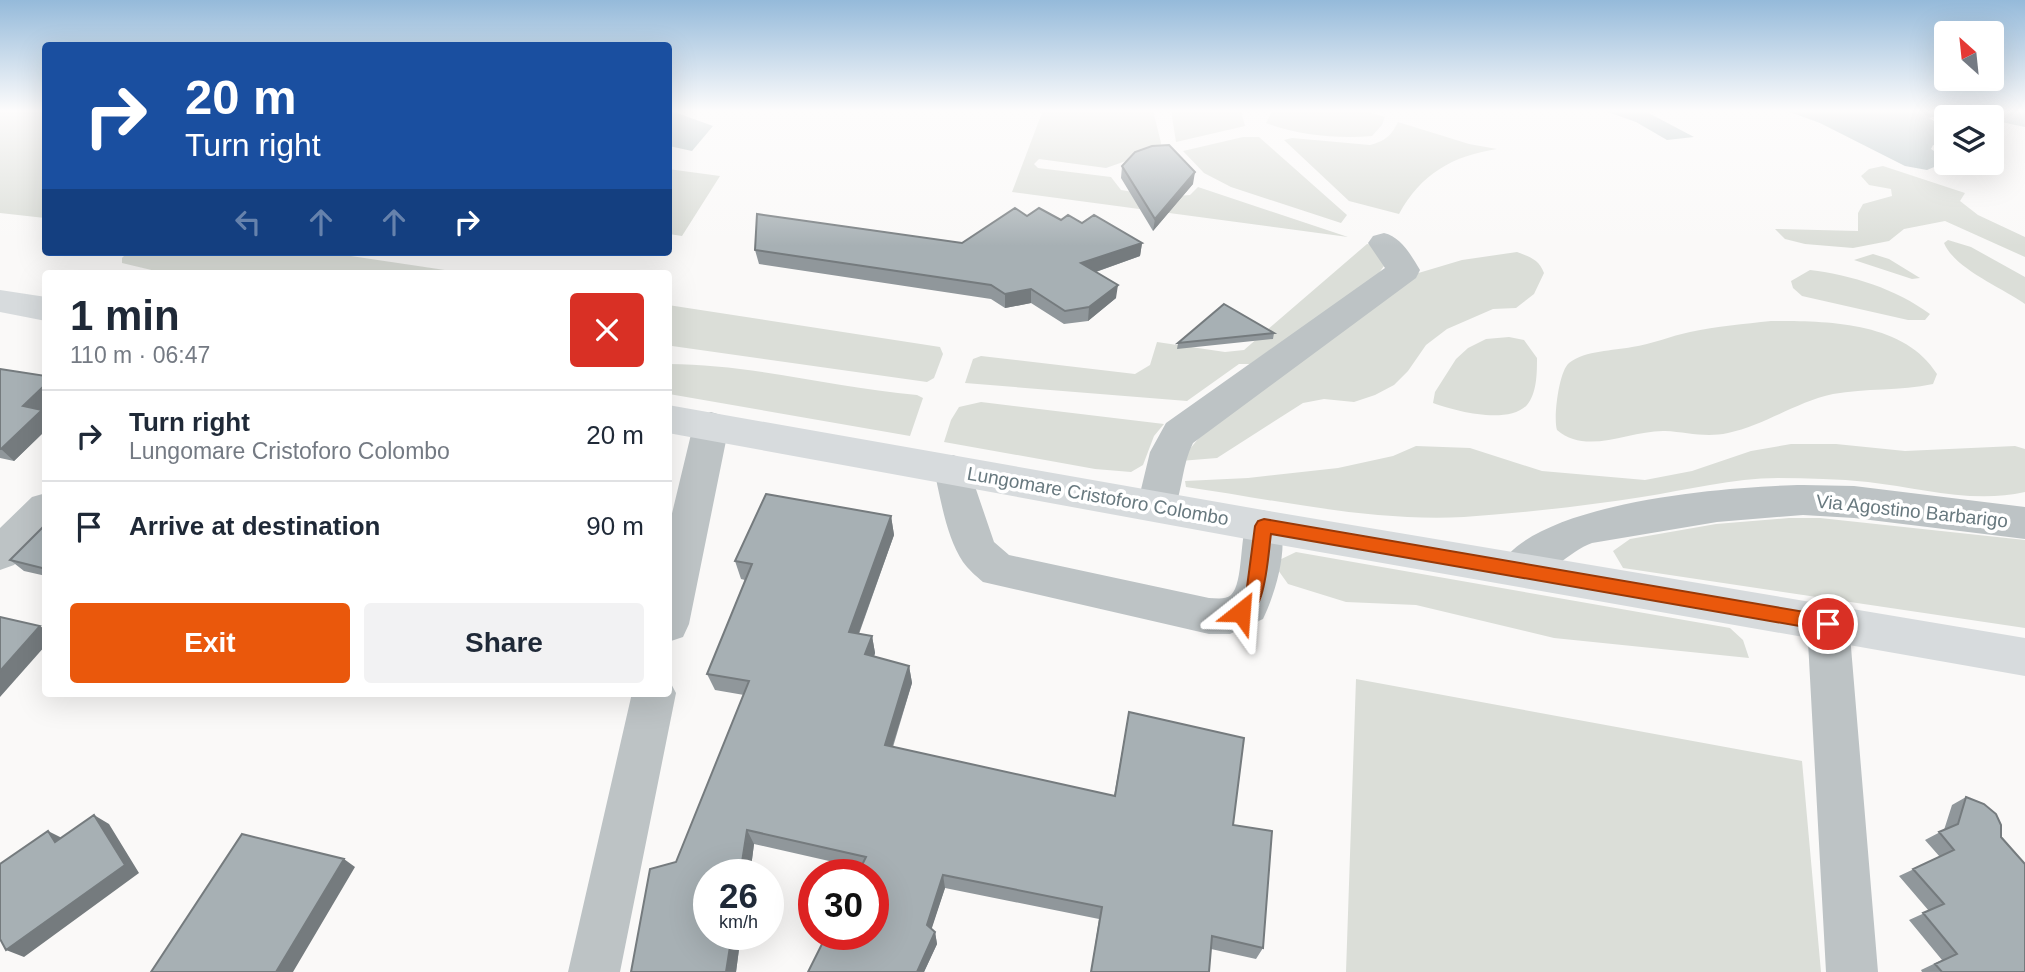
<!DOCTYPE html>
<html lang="en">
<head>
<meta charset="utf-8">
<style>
  body { margin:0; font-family:Helvetica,sans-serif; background:#f2f2f3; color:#1f2937; height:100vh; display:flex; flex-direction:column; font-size:26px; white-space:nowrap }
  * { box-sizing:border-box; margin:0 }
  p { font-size:23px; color:#747a83 }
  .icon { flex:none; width:38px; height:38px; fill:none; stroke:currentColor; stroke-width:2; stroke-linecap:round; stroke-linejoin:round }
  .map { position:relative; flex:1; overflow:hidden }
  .panel { position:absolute; left:42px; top:270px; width:630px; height:427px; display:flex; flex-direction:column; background:#fff; border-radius:7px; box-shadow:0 7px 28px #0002 }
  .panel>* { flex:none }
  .top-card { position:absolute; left:42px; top:42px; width:630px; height:214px; border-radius:7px; box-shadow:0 7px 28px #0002; background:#1a4fa0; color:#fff; overflow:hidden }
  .needle { width:46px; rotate:333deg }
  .controls { position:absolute; left:1934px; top:21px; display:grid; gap:14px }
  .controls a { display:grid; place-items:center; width:70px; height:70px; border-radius:7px; background:#fff; box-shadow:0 7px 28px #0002; font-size:35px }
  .speed { position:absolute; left:693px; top:859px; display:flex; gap:14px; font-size:35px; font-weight:700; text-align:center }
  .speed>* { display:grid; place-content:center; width:91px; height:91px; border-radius:50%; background:#fff; box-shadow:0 7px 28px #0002; line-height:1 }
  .speed small { font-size:18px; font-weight:400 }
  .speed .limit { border:10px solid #d22; background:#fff; color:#111 }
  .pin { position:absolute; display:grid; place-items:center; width:60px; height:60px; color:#fff; margin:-30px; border:4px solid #fff; border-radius:50%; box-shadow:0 2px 7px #0007 }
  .me { position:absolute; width:77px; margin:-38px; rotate:28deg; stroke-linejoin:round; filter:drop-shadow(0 0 5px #0008) }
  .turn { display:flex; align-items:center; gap:24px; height:147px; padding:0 28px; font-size:32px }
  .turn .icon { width:91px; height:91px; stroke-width:2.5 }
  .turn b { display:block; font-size:49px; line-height:60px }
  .lanes { display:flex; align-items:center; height:66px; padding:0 28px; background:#0003; justify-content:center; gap:35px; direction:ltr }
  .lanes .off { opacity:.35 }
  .round { display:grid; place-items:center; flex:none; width:74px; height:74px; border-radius:7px; background:#f2f2f3 }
  .summary { display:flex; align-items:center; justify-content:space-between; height:119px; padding:0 28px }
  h1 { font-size:42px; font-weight:700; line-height:52px }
  .action { display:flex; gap:14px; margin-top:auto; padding:14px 28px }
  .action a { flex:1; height:80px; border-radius:7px; background:#ea580c; color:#fff; font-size:28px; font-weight:700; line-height:80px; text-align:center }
  .action a+a { background:#f2f2f3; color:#1f2937 }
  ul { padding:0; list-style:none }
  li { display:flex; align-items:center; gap:21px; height:91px; padding:0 28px; border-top:2px solid #e0e1e3 }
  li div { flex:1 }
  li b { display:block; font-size:26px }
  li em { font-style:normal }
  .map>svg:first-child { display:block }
  .green { fill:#dbded8 }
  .water { fill:#b8c4c6 }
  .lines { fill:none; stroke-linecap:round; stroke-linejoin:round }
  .minor { fill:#bdc3c5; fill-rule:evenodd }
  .major { fill:#d7dbdd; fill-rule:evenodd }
  .wall { fill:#90979b }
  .shaded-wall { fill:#757b7e }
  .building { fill:#a7b0b4; stroke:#757b7e; stroke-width:2 }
  .route { fill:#ea580c; stroke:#983908; stroke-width:2 }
  .labels { text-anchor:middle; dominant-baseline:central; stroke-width:7; stroke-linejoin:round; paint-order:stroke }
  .street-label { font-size:19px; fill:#68797f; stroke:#fff }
</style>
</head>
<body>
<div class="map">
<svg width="2025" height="972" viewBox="0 0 2025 972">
  <rect width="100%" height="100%" fill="#faf9f8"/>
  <!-- green -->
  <path class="green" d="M0 110H45V218L0 213Z
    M1043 110H1153L1161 143 1160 149 1106 168 1039 159 1034 164 1038 168 1111 177 1121 190 1164 197 1190 195 1198 187 1348 237 1012 192Z
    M1171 110H1241L1245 126 1176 142Z
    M1273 110H1363L1385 117 1382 125 1372 136C1338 139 1297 135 1266 123Z
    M1398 122 1469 144 1497 149C1452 156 1421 174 1399 214L1349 201 1284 140 1292 138 1370 145C1385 141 1391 136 1398 122Z
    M1243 137H1259L1347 215 1341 223 1231 187 1204 173 1183 151Z
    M1883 166 1965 193 1960 201 1978 215 2025 237V257L1945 221 1904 229 1889 241 1853 248 1805 244 1785 239 1775 229 1858 231V213L1863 204 1892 196 1891 189 1869 185 1861 176 1869 169Z
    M668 169 720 176 682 236 669 234Z
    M1948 240 1971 247 2025 277V304C2001 287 1955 269 1944 243Z
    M1367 244 1376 245 1384 266 1376 277 1250 364H1239L1187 401 965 383 973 359 981 356 1135 374 1150 365 1157 342 1225 352 1244 350Z
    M128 252H324L465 273H164L122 263V258Z
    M1517 252C1530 257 1539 259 1544 273L1534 294 1516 308 1493 309 1447 329 1426 345 1408 371 1394 385 1375 395 1354 402 1324 399 1303 403 1217 458 1180 461 1198 439 1405 277 1462 260Z
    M1873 254 1889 259 1920 278 1912 279 1854 260Z
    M1810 270C1852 275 1896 289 1930 314L1925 320H1908L1802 296 1793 288 1791 281Z
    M668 305 940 347 943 354 934 378 927 382 672 346 669 345Z
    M1771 321C1826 321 1904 321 1937 374L1933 384C1900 391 1866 388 1833 394 1796 402 1765 425 1728 433 1705 438 1687 432 1665 431 1630 430 1587 456 1557 430 1553 418 1559 371 1569 363 1586 350 1613 351 1632 347 1652 344 1671 336 1690 332 1717 326 1744 324 1771 321Z
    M1509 337 1524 340 1537 358C1537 373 1537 393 1527 405 1508 425 1455 411 1433 403L1435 392 1456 359 1468 348 1486 339Z
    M669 364C750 364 835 388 917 395L923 398 910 436 669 394Z
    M981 402 1164 424 1154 436 1143 465 1131 472 1095 469 944 442 951 420 959 407Z
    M1791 444H1836L1905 451 2015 446 2025 449V492C1973 504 1920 488 1868 482 1838 479 1808 478 1778 478 1733 478 1687 490 1642 497 1583 506 1524 513 1464 517 1372 522 1277 500 1186 487L1185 481 1248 478 1338 468 1393 456 1416 446 1470 448 1542 471 1645 480 1692 471 1751 451Z
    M1789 518H1820L2025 540V628L1623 568 1613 551 1630 539 1716 524Z
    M1296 552 1730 628 1743 640 1749 658 1554 638 1416 605 1346 602 1288 584 1273 563Z
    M1356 679 1802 761 1821 972H1346Z"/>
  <!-- water -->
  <path class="water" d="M669 110 713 126 692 151 669 146Z
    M1602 110H1643L1694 137 1667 140 1636 122Z
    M1784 110H2025V127L1992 120V117L1964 116 1966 117C1952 117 1941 114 1929 118L1946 128V147L1933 145 1931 149 1946 159V162L1927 170 1905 166 1820 123Z"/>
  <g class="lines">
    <!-- minor -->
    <path class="minor" d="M1384 233C1401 237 1411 255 1420 270L1416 278 1193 443C1181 466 1183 494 1171 517L1157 522 1143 517 1137 506 1150 452 1166 423 1385 268 1368 243 1373 236Z
      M711 412 724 416 729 426 689 624 683 637 668 642V530L693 426 698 416Z
      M953 455 966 460 994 542 1009 555 1209 598C1216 598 1225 600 1231 595 1244 583 1239 534 1249 515L1263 510 1277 515C1291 542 1276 592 1263 619L1230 634H1209L983 582C976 576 968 569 963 562 946 536 941 500 934 470L940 460Z
      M1803 485 1854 486 2025 507V539L1854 518 1803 515 1717 522 1592 543C1568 551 1543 583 1520 585 1515 586 1508 583 1504 581L1498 569C1531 501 1733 486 1803 485Z
      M46 493V533L14 565 0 570V528L32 497Z
      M1828 605 1843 610 1849 623 1878 972H1826L1807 623 1813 610Z
      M668 678 676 693 620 972H568L632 693H668Z"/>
    <!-- major -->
    <path class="major" d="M0 290 46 297V321L0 312Z
      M668 405 1263 510 2025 638V676L1263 542 668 433Z"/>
  </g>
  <!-- wall -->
  <path class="wall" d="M1122 166 1193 184 1153 231 1121 178Z
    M1027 216 1082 223 1142 243 1140 256 1096 272 1116 298 1088 321 1064 324 1031 303 1005 308 991 299 759 264 755 250 962 243Z
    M1274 333 1273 339 1177 349 1178 343Z
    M0 369 46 413V430L14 461 0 458Z
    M766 494 891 516 894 535 859 634 872 636 875 653 874 657 909 666 912 683 893 747 1114 796 1129 712 1244 738 1233 825 1272 831 1263 948 1256 959 1211 949 1209 972H1091L1099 919 945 888 931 929 935 932 937 944 924 972H808L827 934H873V875H857L860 868 754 844 750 875H709V934H741L736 972H631L650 869 676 862 744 695 715 690 707 674 745 580 741 579 735 561Z
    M46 524V576L24 571 10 560Z
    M1966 797 2001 837 2025 972H1922L1921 970 1942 960 1909 920 1929 911 1899 876 1940 857 1925 840 1944 830 1952 805Z"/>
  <!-- shaded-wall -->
  <path class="shaded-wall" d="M1195 172 1193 184 1153 231 1155 219Z
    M1142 243 1140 256 1081 277V263Z
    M1118 285 1116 298 1088 321 1089 307Z
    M1031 289V303L1005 308V294Z
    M46 384V408L43 410 46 413V430L14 461 1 449 23 406Z
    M891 516 894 535 853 649 849 632Z
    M40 626 46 630V645L0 697V671Z
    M872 636 875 653 869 671 865 654Z
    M909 666 912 683 888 760 885 745Z
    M94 815 109 824 139 873 24 957 6 950Z
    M747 830 754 844 750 875H740Z
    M48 831 64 839 55 842Z
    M344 859 355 867 293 972H276Z
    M943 875 945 888 929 937 927 925Z
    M935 932 937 944 924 972H917Z
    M732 934H741L736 972H726Z"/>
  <!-- building -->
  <path class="building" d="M1169 145 1195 172 1155 219 1122 166 1135 152 1152 146Z
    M1015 208 1027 216 1039 208 1061 220 1068 215 1082 223 1094 215 1142 243 1081 263 1118 285 1089 307 1065 311 1031 289 1005 294 991 285 755 250 757 214 962 243Z
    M1224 304 1274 333 1178 343Z
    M0 369 46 376V384L23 406 42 410 1 449H0Z
    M766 494 891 516 849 632 872 636 865 654 909 666 885 745 1115 796 1129 712 1244 738 1233 825 1272 831 1263 948 1212 936 1209 972H1091L1102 907 943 875 927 925 935 932 917 972H808L827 934H873V875H857L866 857 747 830 740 875H709V934H732L726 972H631L650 869 676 862 749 681 707 674 752 564 735 561Z
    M46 524V569L10 560Z
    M0 617 40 626 0 671Z
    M1966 797 1984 804 1996 814 2001 825V837L2025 864V972H1942L1935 964 1957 954 1923 913 1944 904 1913 869 1954 850 1939 832 1958 824Z
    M94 815 125 865 6 950 0 939V864L48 831 55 842Z
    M242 834 344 859 276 972H151Z"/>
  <!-- sky -->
  <linearGradient id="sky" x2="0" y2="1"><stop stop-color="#95bada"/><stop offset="0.45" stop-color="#fdfcfc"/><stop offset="1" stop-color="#fdfcfc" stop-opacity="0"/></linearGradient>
  <rect width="2025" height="246" fill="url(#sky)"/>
  <!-- route -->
  <path class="route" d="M1264 519 1828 616 1835 618 1837 624 1835 629 1828 631 1271 534C1268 552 1266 629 1235 618L1233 612 1246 595 1255 526 1258 521Z"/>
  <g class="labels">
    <!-- street labels -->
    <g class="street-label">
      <text transform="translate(1098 496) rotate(10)">Lungomare Cristoforo Colombo</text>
      <text transform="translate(1912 511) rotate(6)">Via Agostino Barbarigo</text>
    </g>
  </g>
</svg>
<div class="controls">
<a><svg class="needle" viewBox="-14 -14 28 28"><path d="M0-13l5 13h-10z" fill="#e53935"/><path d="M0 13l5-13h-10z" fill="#747a83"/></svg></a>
<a><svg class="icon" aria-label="layers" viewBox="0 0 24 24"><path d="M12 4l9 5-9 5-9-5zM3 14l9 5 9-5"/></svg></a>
</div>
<div class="speed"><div>26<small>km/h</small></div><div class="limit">30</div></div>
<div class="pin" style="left:1828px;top:624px;background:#d93025"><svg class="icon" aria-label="arrive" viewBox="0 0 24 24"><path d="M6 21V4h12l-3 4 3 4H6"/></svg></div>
<svg class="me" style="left:1241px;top:612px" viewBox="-20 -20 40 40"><path d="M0-17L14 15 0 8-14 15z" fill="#ea580c" stroke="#fff" stroke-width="4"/></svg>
<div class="top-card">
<div class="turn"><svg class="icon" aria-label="right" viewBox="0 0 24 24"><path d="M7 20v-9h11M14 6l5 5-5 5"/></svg><div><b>20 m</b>Turn right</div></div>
<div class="lanes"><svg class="icon off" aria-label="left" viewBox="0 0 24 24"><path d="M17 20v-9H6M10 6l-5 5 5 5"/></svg><svg class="icon off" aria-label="ahead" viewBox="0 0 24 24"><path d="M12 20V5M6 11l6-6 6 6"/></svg><svg class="icon off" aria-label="ahead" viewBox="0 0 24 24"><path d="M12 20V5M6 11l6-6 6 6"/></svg><svg class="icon" aria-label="right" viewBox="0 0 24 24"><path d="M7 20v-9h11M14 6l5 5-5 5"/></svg></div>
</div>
<section class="panel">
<div class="summary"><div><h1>1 min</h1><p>110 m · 06:47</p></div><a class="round" style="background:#d93025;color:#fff"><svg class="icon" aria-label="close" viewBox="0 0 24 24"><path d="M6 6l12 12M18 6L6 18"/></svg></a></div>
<ul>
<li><svg class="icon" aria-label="right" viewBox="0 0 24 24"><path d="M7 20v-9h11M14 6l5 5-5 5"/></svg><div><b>Turn right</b><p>Lungomare Cristoforo Colombo</p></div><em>20 m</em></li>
<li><svg class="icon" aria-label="arrive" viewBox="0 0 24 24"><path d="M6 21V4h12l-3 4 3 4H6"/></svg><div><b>Arrive at destination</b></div><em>90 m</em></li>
</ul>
<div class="action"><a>Exit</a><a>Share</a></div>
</section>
</div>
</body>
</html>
